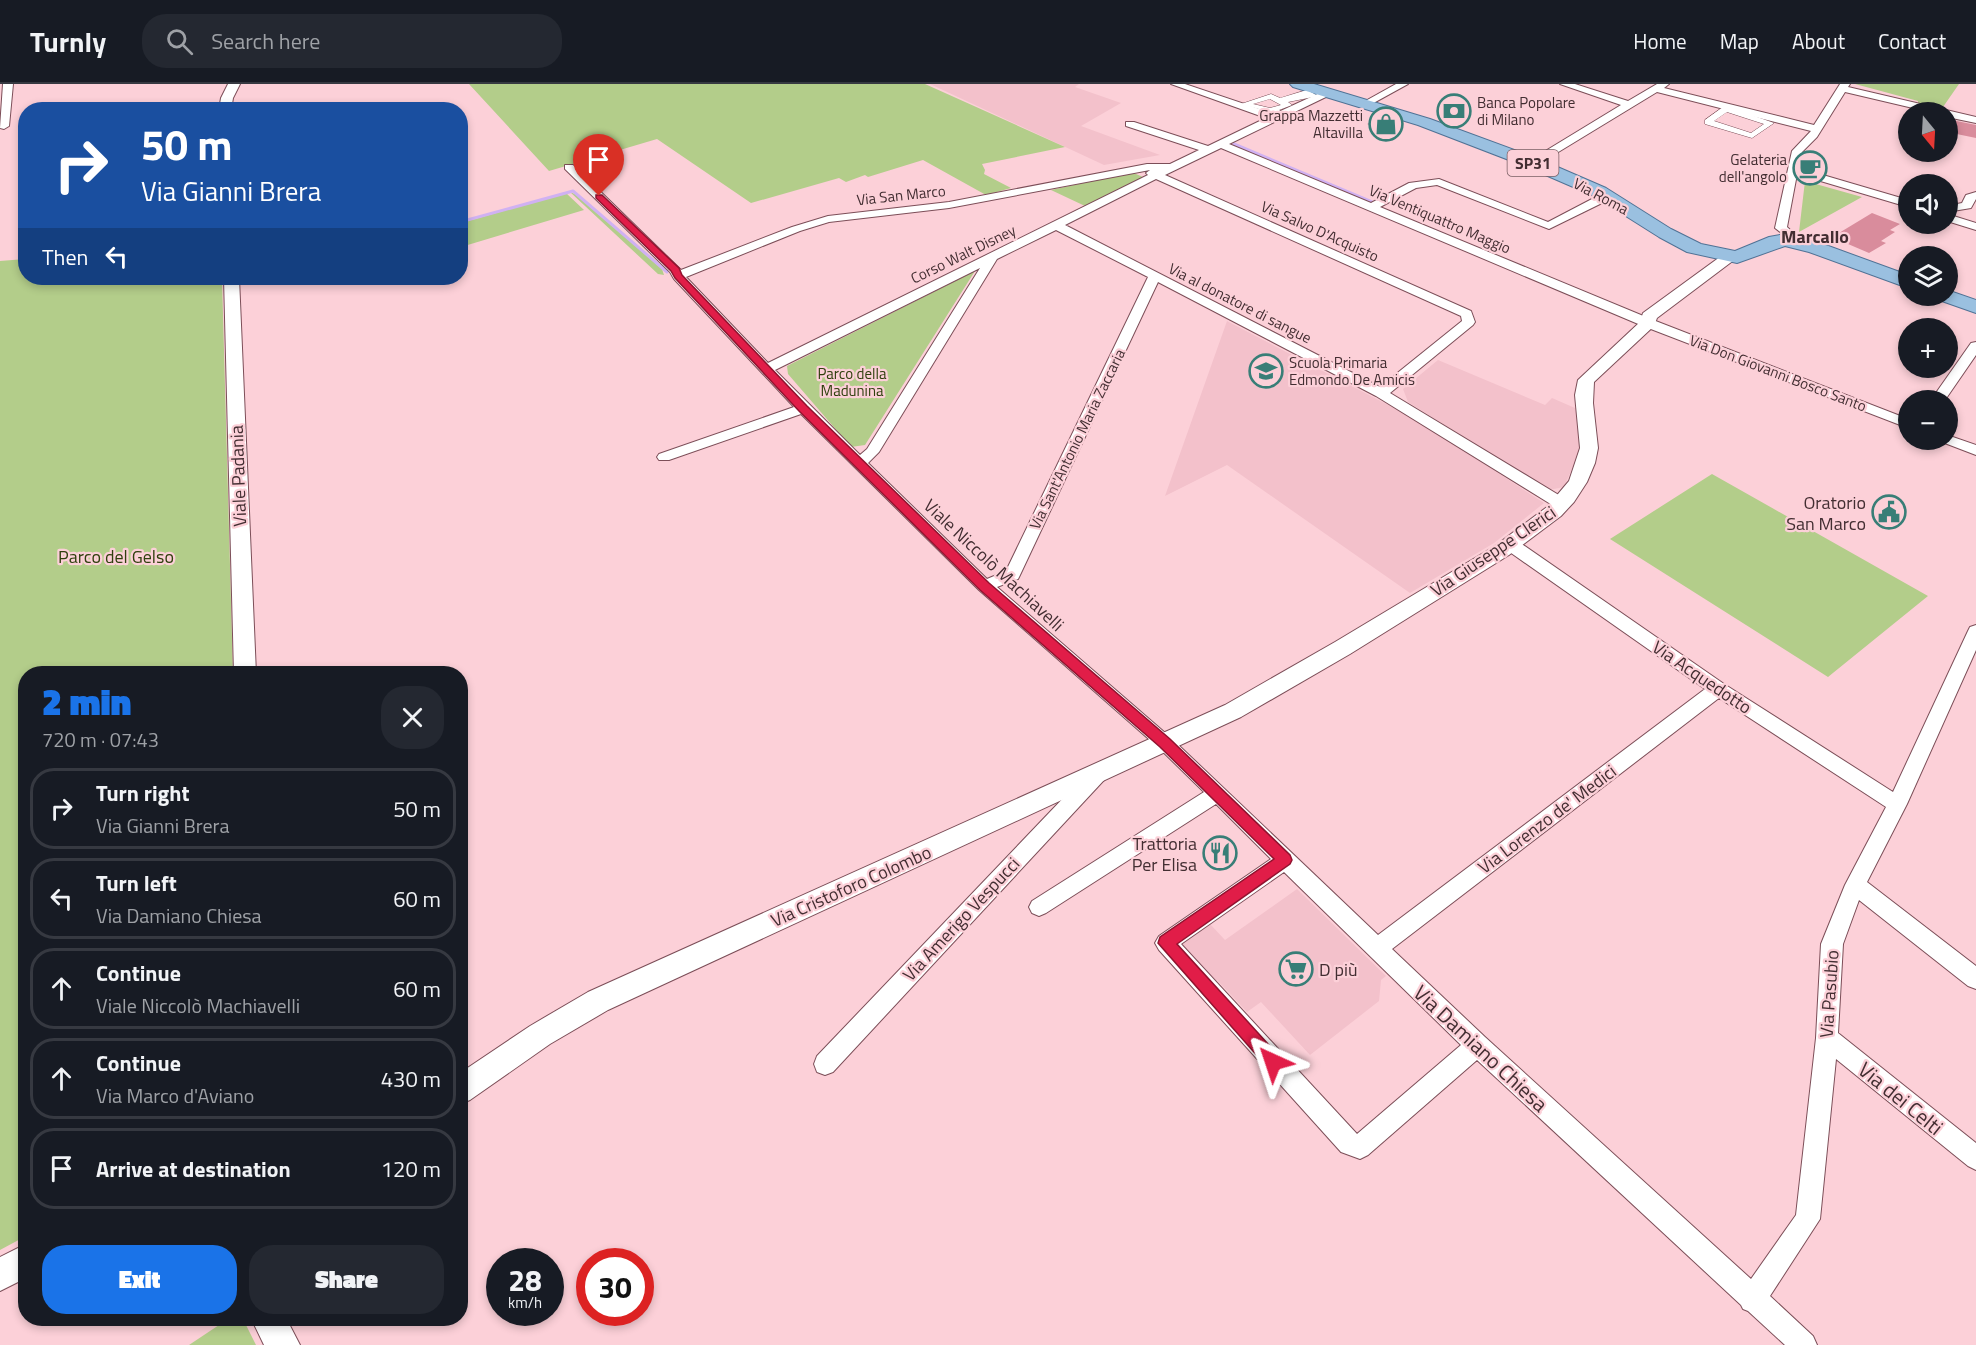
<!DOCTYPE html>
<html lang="en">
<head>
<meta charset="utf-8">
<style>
  body { margin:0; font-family:"Titillium Web",sans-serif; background:#242831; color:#f1f3f6; height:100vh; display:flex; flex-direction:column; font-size:22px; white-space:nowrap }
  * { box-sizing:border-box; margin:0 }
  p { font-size:20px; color:#9ea1a6 }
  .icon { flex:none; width:33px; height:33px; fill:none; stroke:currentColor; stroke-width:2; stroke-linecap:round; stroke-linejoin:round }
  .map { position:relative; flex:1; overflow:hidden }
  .side { position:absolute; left:18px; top:582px; width:450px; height:660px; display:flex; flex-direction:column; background:#171b24; border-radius:24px; box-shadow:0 3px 9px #0003 }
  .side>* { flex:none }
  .banner { position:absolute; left:18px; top:18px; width:450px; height:183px; border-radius:24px; box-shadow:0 3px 9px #0003; background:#1a4fa0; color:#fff; overflow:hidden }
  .needle { width:39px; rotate:162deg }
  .controls { position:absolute; left:1898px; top:18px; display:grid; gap:12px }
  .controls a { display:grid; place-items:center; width:60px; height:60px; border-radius:50%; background:#171b24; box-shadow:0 3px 9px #0003; font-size:30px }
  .speed { position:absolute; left:486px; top:1164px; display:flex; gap:12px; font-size:30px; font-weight:700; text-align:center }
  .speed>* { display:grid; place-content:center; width:78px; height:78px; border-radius:50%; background:#171b24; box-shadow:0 3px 9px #0003; line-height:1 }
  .speed small { font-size:15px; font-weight:400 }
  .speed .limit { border:9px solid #d22; background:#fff; color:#111 }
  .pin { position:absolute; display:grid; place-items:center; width:51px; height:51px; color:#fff; margin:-62px -26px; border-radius:50% 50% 50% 0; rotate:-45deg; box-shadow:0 0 6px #0007 }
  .pin .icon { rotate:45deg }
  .me { position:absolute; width:66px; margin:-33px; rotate:318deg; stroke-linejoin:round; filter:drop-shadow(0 0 4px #0008) }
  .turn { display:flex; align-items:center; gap:21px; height:126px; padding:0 24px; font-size:27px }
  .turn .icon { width:78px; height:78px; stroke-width:2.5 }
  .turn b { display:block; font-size:42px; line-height:51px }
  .then { display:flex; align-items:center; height:57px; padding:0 24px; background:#0003; gap:12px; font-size:22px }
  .round { display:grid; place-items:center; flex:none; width:63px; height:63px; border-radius:24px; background:#242831 }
  .overview { display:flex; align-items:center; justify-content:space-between; height:102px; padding:0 24px }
  h1 { font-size:36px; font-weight:800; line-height:45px; color:#1a73e8 }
  .action { display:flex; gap:12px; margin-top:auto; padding:12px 24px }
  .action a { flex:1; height:69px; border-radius:24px; background:#1a73e8; color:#fff; font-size:24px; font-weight:800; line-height:69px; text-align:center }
  .action a+a { background:#242831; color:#f1f3f6 }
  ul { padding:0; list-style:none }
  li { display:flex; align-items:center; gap:18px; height:81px; margin:0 12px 9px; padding:0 12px; border:3px solid #363941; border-radius:24px }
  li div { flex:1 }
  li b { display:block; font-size:22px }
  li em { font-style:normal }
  header { display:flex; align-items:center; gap:36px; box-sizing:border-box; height:84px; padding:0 30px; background:#171b24; border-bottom:2px solid #363941 }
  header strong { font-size:28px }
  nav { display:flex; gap:33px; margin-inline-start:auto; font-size:21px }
  .search { width:420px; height:54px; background:#242831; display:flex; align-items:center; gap:15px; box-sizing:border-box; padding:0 21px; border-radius:24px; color:#9ea1a6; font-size:22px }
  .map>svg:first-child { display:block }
  .built { fill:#f3c1cb }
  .green { fill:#b3cd8a }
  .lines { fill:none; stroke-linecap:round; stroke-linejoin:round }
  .stream { stroke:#d0b1f2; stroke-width:3 }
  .building { fill:#d98c9c }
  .pedestrian-casing { stroke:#7c4e58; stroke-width:1 }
  .minor-casing { stroke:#7c4e58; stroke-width:2 }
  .tertiary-casing { stroke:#7c4e58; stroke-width:2 }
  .primary-casing { stroke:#507295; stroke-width:2 }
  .pedestrian { fill:#fff; fill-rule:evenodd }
  .minor { fill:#fff; fill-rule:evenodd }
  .tertiary { fill:#fff; fill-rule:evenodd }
  .primary { fill:#9ac0e0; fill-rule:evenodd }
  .route { fill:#e11d48; stroke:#92132f; stroke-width:1.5 }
  .labels { text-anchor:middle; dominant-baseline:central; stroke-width:4.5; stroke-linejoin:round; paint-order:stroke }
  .far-poi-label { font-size:15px; fill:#432e32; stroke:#fcd0d8; text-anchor:start }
  .far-street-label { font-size:15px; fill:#432e32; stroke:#fcd0d8 }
  .far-park-label { font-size:15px; fill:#2f3f0d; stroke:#fcd0d8 }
  .shield { fill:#fcd0d8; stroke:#7a5f64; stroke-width:1.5 }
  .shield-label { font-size:16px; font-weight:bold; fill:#432e32 }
  .far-quarter-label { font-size:18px; font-weight:bold; fill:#432e32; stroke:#fcd0d8 }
  .street-label { font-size:18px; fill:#432e32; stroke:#fcd0d8 }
  .poi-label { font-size:18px; fill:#432e32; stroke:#fcd0d8; text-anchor:end }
  .park-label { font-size:18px; fill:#2f3f0d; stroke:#fcd0d8 }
  .near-street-label { font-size:21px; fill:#432e32; stroke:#fcd0d8 }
</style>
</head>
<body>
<header>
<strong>Turnly</strong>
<div class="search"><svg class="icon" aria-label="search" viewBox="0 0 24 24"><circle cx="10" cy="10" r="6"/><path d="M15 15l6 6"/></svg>Search here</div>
<nav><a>Home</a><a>Map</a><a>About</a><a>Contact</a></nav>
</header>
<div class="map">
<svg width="1976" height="1261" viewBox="0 0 1976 1261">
  <rect width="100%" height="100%" fill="#fcd0d8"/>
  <!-- built -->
  <path class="built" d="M930 0H1079L1075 3 1121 19 1081 42 1160 71 1104 81Z
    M1227 237 1419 337 1544 419 1494 459 1410 509 1227 381 1165 412Z
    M1438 276 1545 321 1552 314 1575 324 1583 360 1564 403 1549 406 1408 318 1403 305Z
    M1297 805 1386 892 1381 896 1379 917 1310 971 1261 918 1247 928 1217 896 1212 900 1185 871 1183 859 1210 840 1225 856Z"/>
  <!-- green -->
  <path class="green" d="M469 0H925L1065 63 982 80 985 86 984 90 1011 104 986 111 923 76 868 93 865 91 846 98 839 94 751 119 657 55 549 87Z
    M1855 0H1959L1943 23C1934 21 1926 23 1918 20V17Z
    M1124 90H1136L1143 93 1085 122 1051 106Z
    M1805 97 1862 113 1799 148Z
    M570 108 580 112 662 185 664 191 658 190Z
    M566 109 584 126 461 163V139Z
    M25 175 26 194H222L233 589 26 590V1152L0 1166V177Z
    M975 187 865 361 851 363 788 290 787 282Z
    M1712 390 1928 512 1828 593 1610 455Z
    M228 1235H243L256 1261H189Z"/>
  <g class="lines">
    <!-- stream -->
    <path class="stream" d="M1234 60 1372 118
      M460 138 573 107 667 188"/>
  </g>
  <!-- building -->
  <path class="building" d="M1383 33 1404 39 1387 48 1367 40Z
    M1947 35 1976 41V54L1947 48Z
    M1872 129 1900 140 1890 146 1895 148 1881 157 1886 159 1869 169 1841 157 1843 156 1834 152Z"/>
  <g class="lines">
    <defs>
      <path id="pedestrian" d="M1307 6 1318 12 1288 18 1292 21 1279 26 1284 29 1280 31 1241 20 1271 10 1280 14ZM1270 15 1281 21 1270 24 1253 20Z
        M1723 23H1729L1774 39 1752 54 1705 40V36ZM1727 28 1764 40 1751 49 1714 37Z"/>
      <path id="minor" d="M3 0H13L9 42 4 45 0 44Z
        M1171 0H1185L1274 30 1324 7H1330V11L1229 60 1371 119 1409 99 1439 95 1548 138 1592 115 1614 112V116L1600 120 1549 145 1437 101 1416 104 1380 123 1653 236 1908 335V344L1643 242 1221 64 1165 91 1471 227 1475 238 1473 241 1390 309 1567 416 1570 420 1562 425 1557 424 1376 312 1158 198 1020 491 1018 495 997 503 1171 654 1378 851 1705 605 1504 464 1502 460 1504 456H1516L1724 600 1893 708 1968 547 1970 543 1976 541V566L1907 720 1867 798 1976 882V905L1968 902 1859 816 1843 860 1838 949 1976 1059V1086L1968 1082 1836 975 1820 1135 1770 1212 1813 1252 1817 1261H1785L1748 1227 1743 1225 1741 1221 1477 976 1368 1071 1360 1075 1341 1068 1159 866 1155 859 1159 852 1271 775 1216 720 1046 829 1039 832 1032 829 1029 823 1032 817 1204 708 1159 664 979 506 801 330 669 376H659L657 373 659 370 794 323 674 195 670 188 565 85V81H573L681 186 792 143 828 132 949 118 1147 80H1170L1199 66 1126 42V38H1134L1208 62 1266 34ZM1150 86 1146 89 1148 91 768 279 686 193 800 147 829 138 949 124ZM1156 95 1461 232 1462 237 1380 303 1065 141ZM1056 146 1148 193 1006 487 987 495 868 379 879 368 997 175ZM980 184 867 365 860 371 775 286ZM1719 614 1886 723 1845 801 1821 860 1816 954 1796 1131 1751 1195 1485 953 1392 865ZM1284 788 1461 961 1357 1050 1181 860Z
        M1396 0H1408L1368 22 1360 20Z
        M1560 0H1575L1628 17 1657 0H1669L1664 4 1814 41 1840 0H1850L1848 3 1976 33V39L1947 33V28H1930L1845 8 1817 53 1802 68 1799 84 1908 116V123L1797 90 1787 143 1803 158 1797 161 1775 144 1792 67 1811 47 1657 8 1537 81H1529V77L1621 21Z
        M1976 108V115L1971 124 1947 128V122L1962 119 1966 111Z
        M1947 130 1976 139V146L1947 137Z
        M1976 258V271L1945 316H1931L1971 259Z
        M1947 351 1976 361V371L1942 358 1940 356H1947Z
        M1098 682 1105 685 1107 690 1105 695 833 988 825 991 817 988 814 980 817 972 1091 685Z"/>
      <path id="tertiary" d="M228 0H240L233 14 231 26H219L221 14Z
        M1729 169 1736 173 1734 176 1657 234 1654 242 1594 298 1593 319 1598 364 1595 379 1587 398 1574 418 1561 432 1509 471 1350 570 1241 633 608 926 550 960 470 1016 460 1020V989L530 942 588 908 1225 621 1335 558 1495 462 1547 423 1569 397 1580 364 1575 311 1578 296 1640 238 1643 229 1724 170Z
        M224 194H239L256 590H234Z
        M26 1160V1194L0 1207V1173Z
        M251 1234H286L300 1261H264Z"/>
      <path id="primary" d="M1290 0H1314L1430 35 1539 75 1606 104 1671 145 1701 160 1735 167 1769 153 1785 150 1823 160 1908 191V204L1809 168 1785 162 1737 179 1687 168 1659 153 1594 112 1527 83 1418 41 1293 3Z
        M1947 206 1976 216V229L1939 216 1937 212H1947Z"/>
    </defs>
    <!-- pedestrian casing -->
    <use href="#pedestrian" class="pedestrian-casing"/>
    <!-- minor casing -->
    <use href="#minor" class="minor-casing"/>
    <!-- tertiary casing -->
    <use href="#tertiary" class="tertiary-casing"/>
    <!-- primary casing -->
    <use href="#primary" class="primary-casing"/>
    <!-- pedestrian -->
    <use href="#pedestrian" class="pedestrian"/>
    <!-- minor -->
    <use href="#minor" class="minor"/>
    <!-- tertiary -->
    <use href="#tertiary" class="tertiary"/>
    <!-- primary -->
    <use href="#primary" class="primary"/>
  </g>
  <!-- route -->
  <path class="route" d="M596 111H602L679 184 682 191 807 322 989 499 1170 655 1290 771 1292 776 1290 780 1177 860 1279 972 1281 978 1279 983 1273 986 1267 983 1158 859 1160 853 1274 775 1160 663 980 506 799 327 675 194 671 187 596 114Z"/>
  <!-- icons -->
  <defs>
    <symbol id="bank-ring" viewBox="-11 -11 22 22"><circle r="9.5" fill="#fcd0d8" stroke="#387e77" stroke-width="1.5"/><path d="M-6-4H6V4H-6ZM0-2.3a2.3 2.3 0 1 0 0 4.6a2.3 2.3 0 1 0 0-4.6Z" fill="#387e77"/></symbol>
    <symbol id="shop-ring" viewBox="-11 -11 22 22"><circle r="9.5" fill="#fcd0d8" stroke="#387e77" stroke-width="1.5"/><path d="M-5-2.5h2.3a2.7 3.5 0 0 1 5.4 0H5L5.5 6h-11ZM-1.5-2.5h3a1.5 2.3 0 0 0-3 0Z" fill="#387e77"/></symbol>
    <symbol id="cafe-ring" viewBox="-11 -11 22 22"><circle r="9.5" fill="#fcd0d8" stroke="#387e77" stroke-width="1.5"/><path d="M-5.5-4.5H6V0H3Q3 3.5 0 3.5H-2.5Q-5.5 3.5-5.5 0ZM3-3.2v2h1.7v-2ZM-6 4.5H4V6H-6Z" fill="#387e77"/></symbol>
    <symbol id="school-ring" viewBox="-11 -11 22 22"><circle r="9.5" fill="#fcd0d8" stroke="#387e77" stroke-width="1.5"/><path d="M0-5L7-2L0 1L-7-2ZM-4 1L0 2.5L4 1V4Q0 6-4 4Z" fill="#387e77"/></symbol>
    <symbol id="civic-ring" viewBox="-11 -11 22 22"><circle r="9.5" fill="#fcd0d8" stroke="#387e77" stroke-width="1.5"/><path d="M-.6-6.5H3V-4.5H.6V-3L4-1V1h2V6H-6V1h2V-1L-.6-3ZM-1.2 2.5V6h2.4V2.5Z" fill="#387e77"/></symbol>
    <symbol id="restaurant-ring" viewBox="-11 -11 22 22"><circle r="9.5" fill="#fcd0d8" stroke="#387e77" stroke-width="1.5"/><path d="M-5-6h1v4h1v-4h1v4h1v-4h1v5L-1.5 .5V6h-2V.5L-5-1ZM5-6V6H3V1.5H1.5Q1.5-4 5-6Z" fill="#387e77"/></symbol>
    <symbol id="supermarket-ring" viewBox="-11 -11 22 22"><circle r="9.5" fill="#fcd0d8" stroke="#387e77" stroke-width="1.5"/><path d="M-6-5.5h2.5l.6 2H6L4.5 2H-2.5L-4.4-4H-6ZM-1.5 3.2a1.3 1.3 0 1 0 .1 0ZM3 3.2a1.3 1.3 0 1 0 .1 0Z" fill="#387e77"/></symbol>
  </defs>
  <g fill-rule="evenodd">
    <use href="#bank-ring" x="1435" y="8" width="38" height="38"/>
    <use href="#shop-ring" x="1367" y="21" width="38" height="38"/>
    <use href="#cafe-ring" x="1791" y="65" width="38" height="38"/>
    <use href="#school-ring" x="1247" y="268" width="38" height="38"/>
    <use href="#civic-ring" x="1870" y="409" width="38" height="38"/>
    <use href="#restaurant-ring" x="1201" y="750" width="38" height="38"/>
    <use href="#supermarket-ring" x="1277" y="866" width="38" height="38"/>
  </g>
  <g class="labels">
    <!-- far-poi labels -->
    <g class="far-poi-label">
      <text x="1477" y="18">Banca Popolare<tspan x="1477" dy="17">di Milano</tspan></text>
      <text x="1363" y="31" text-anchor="end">Grappa Mazzetti<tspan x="1363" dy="17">Altavilla</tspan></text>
      <text x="1787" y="75" text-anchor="end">Gelateria<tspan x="1787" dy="17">dell'angolo</tspan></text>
      <text x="1289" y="278">Scuola Primaria<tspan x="1289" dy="17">Edmondo De Amicis</tspan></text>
    </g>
    <!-- far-street labels -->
    <g class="far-street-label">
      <text transform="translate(901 111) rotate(-6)">Via San Marco</text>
      <text transform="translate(1601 112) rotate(28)">Via Roma</text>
      <text transform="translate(1440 135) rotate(23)">Via Ventiquattro Maggio</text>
      <text transform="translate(1320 147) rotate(24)">Via Salvo D'Acquisto</text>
      <text transform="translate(963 170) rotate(-26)">Corso Walt Disney</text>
      <text transform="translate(1240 219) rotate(27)">Via al donatore di sangue</text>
      <text transform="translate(1778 289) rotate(21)">Via Don Giovanni Bosco Santo</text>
      <text transform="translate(1077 355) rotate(-64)">Via Sant'Antonio Maria Zaccaria</text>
    </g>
    <!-- far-park labels -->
    <g class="far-park-label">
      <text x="852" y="289">Parco della<tspan x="852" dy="17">Madunina</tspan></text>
    </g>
    <!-- shield labels -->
    <rect class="shield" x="1507.5" y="66" width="51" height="26" rx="4.5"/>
    <g class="shield-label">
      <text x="1533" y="79">SP31</text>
    </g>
    <!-- far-quarter labels -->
    <g class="far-quarter-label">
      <text x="1815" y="152">Marcallo</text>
    </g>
    <!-- street labels -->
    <g class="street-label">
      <text transform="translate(238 392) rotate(-92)">Viale Padania</text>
      <text transform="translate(1493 467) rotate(-34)">Via Giuseppe Clerici</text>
      <text transform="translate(994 481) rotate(43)">Viale Niccolò Machiavelli</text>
      <text transform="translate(1702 593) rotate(34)">Via Acquedotto</text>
      <text transform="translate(1547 735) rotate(-37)">Via Lorenzo de' Medici</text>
      <text transform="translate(851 802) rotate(-24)">Via Cristoforo Colombo</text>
      <text transform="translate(961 835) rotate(-47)">Via Amerigo Vespucci</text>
      <text transform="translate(1829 910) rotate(-86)">Via Pasubio</text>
    </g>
    <!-- poi labels -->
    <g class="poi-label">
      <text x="1866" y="418">Oratorio<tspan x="1866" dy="21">San Marco</tspan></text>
      <text x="1197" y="759">Trattoria<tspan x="1197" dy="21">Per Elisa</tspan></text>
      <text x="1319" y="885" text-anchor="start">D più</text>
    </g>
    <!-- park labels -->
    <g class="park-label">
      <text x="116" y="472">Parco del Gelso</text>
    </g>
    <!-- near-street labels -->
    <g class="near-street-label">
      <text transform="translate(1481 964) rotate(43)">Via Damiano Chiesa</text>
      <text transform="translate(1901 1014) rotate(39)">Via dei Celti</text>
    </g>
  </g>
</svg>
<div class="controls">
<a><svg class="needle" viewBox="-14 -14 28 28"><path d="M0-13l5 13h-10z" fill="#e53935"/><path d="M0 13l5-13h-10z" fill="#9ea1a6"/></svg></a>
<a><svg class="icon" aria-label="sound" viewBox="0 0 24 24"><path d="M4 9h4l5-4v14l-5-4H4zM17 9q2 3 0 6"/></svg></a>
<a><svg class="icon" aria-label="layers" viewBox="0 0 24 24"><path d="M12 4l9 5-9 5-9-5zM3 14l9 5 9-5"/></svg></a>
<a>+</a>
<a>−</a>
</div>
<div class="speed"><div>28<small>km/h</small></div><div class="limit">30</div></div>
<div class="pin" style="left:599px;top:112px;background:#d93025"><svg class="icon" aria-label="arrive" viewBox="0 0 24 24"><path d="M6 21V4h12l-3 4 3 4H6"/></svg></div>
<svg class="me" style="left:1273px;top:978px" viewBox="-20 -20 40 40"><path d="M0-17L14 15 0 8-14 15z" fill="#e11d48" stroke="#fff" stroke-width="4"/></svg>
<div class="banner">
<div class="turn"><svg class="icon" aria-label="right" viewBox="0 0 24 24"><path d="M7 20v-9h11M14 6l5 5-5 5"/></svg><div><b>50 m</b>Via Gianni Brera</div></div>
<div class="then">Then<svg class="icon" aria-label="left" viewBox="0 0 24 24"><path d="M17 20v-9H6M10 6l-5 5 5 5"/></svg></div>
</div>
<section class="side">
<div class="overview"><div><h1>2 min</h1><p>720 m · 07:43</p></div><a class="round"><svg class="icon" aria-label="close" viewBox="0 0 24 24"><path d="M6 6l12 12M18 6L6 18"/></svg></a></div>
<ul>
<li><svg class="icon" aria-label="right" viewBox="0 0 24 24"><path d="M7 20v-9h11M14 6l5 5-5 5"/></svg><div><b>Turn right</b><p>Via Gianni Brera</p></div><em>50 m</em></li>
<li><svg class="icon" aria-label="left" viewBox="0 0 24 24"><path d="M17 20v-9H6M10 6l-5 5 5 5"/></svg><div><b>Turn left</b><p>Via Damiano Chiesa</p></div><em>60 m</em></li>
<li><svg class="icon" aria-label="ahead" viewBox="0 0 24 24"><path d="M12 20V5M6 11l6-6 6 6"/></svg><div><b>Continue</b><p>Viale Niccolò Machiavelli</p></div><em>60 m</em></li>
<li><svg class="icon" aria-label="ahead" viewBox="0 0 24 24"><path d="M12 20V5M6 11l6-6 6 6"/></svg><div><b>Continue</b><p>Via Marco d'Aviano</p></div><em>430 m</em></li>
<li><svg class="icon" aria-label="arrive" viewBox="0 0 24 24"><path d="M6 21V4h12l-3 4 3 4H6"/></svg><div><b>Arrive at destination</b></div><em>120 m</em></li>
</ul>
<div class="action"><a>Exit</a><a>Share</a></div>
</section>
</div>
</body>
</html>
